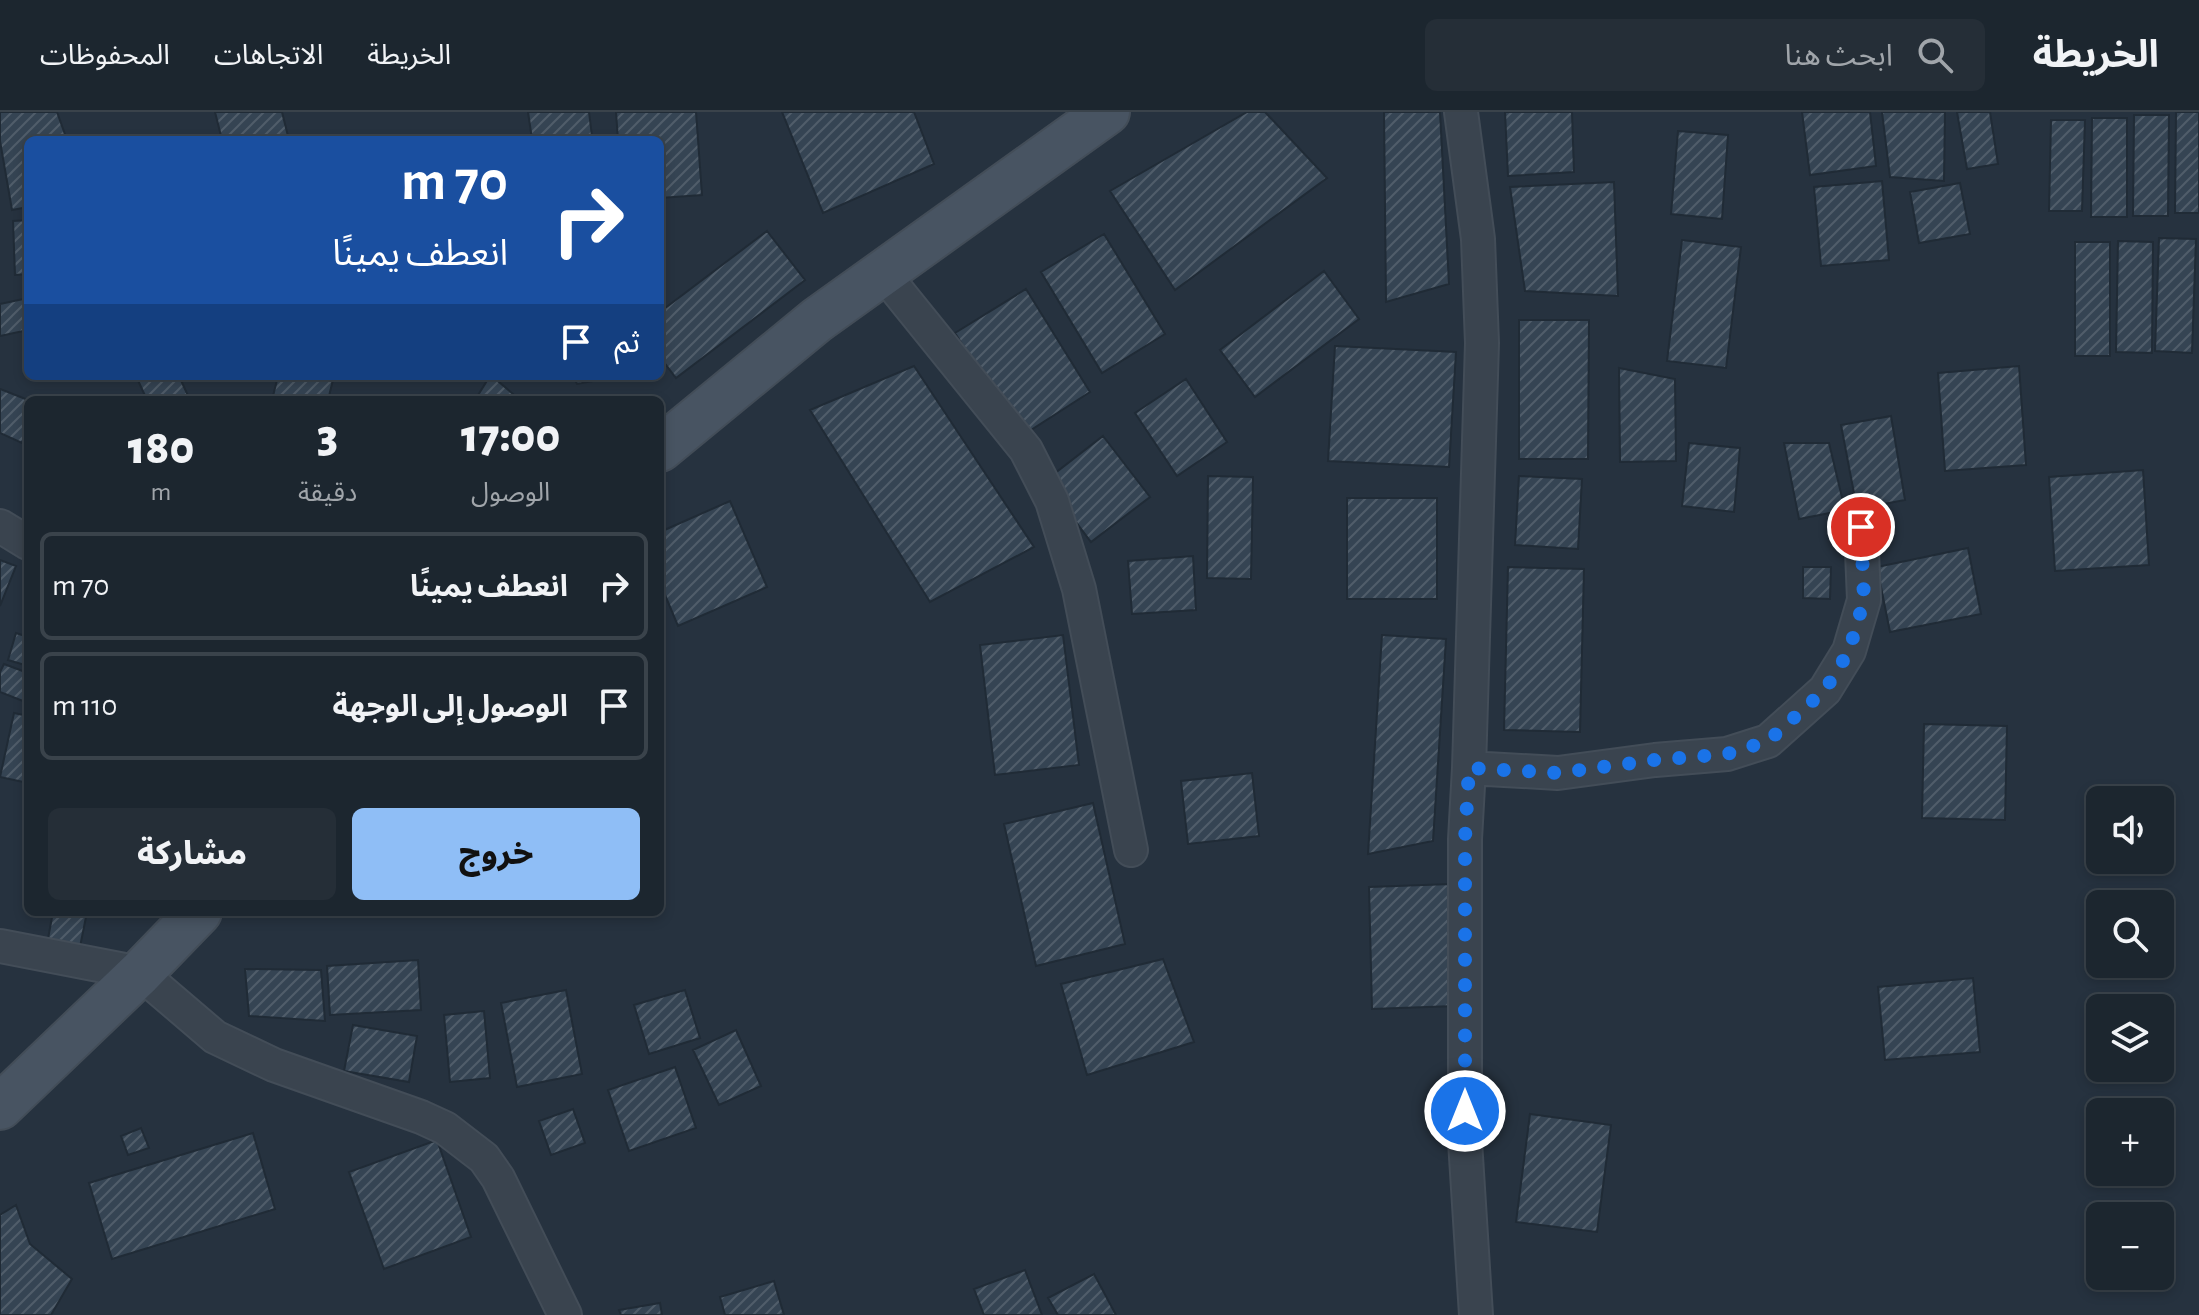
<!DOCTYPE html>
<html lang="ar">
<head>
<meta charset="utf-8">
<style>
  body { margin:0; font-family:"Alegreya Sans","Noto Sans Arabic",sans-serif; background:#252e37; color:#f1f3f6; direction:rtl; height:100vh; display:flex; flex-direction:column; font-size:30px; white-space:nowrap }
  * { box-sizing:border-box; margin:0 }
  p { font-size:26px; color:#a0a5aa }
  .icon { flex:none; width:44px; height:44px; fill:none; stroke:currentColor; stroke-width:2; stroke-linecap:round; stroke-linejoin:round }
  .map { position:relative; flex:1; overflow:hidden; direction:ltr }
  .side { position:absolute; left:24px; top:284px; width:640px; height:520px; display:flex; flex-direction:column; background:#1c262f; border-radius:12px; box-shadow:0 4px 12px #0003,0 0 0 2px #3a434b; direction:rtl }
  .side>* { flex:none }
  .banner { position:absolute; left:24px; top:24px; width:640px; height:244px; border-radius:12px; box-shadow:0 4px 12px #0003,0 0 0 2px #3a434b; direction:rtl; background:#1a4fa0; color:#fff; overflow:hidden }
  .controls { position:absolute; left:2086px; top:674px; display:grid; gap:16px }
  .controls a { display:grid; place-items:center; width:88px; height:88px; border-radius:12px; background:#1c262f; box-shadow:0 4px 12px #0003,0 0 0 2px #3a434b; font-size:40px }
  .pin { position:absolute; display:grid; place-items:center; width:68px; height:68px; color:#fff; margin:-34px; border:4px solid #fff; border-radius:50%; box-shadow:0 2px 8px #0007 }
  .me { position:absolute; width:88px; margin:-44px; rotate:0deg; stroke-linejoin:round; filter:drop-shadow(0 0 6px #0008) }
  .turn { display:flex; align-items:center; gap:28px; height:168px; padding:0 24px; font-size:36px }
  .turn .icon { width:104px; height:104px; stroke-width:2.5 }
  .turn b { display:block; font-size:56px; line-height:68px }
  .then { display:flex; align-items:center; height:76px; padding:0 24px; background:#0003; gap:16px; font-size:30px }
  .eta { display:flex; justify-content:space-evenly; align-items:center; height:136px; text-align:center }
  .eta b { font-size:48px; font-weight:800; line-height:56px }
  .cta { display:flex; gap:16px; margin-top:auto; padding:16px 24px }
  .cta a { flex:1; height:92px; border-radius:12px; background:#8fbef6; color:#111; font-size:32px; font-weight:800; line-height:92px; text-align:center }
  .cta a+a { background:#252e37; color:#f1f3f6 }
  ul { padding:0; list-style:none }
  li { display:flex; align-items:center; gap:24px; height:108px; margin:0 16px 12px; padding:0 8px; border:4px solid #3a434b; border-radius:12px }
  li div { flex:1 }
  li b { display:block; font-size:30px }
  li em { font-style:normal }
  header { display:flex; align-items:center; gap:48px; box-sizing:border-box; height:112px; padding:0 40px; background:#1c262f; border-bottom:2px solid #3a434b }
  header strong { font-size:38px }
  nav { display:flex; gap:44px; margin-inline-start:auto; font-size:28px }
  .search { width:560px; height:72px; background:#252e37; display:flex; align-items:center; gap:20px; box-sizing:border-box; padding:0 28px; border-radius:12px; color:#a0a5aa; font-size:30px }
  .map>svg:first-child { display:block }
  .building { fill:url(#building-hatch); stroke:#202b36; stroke-width:2 }
  .lines { fill:none; stroke-linecap:round; stroke-linejoin:round }
  .minor-casing { stroke:#434d58; stroke-width:36 }
  .secondary-casing { stroke:#434d58; stroke-width:48 }
  .minor { stroke:#3a444f; stroke-width:32 }
  .secondary { stroke:#485462; stroke-width:44 }
  .route { stroke:#1a73e8; stroke-width:14; stroke-dasharray:0 25.2 }
</style>
</head>
<body>
<header>
<strong>الخريطة</strong>
<div class="search"><svg class="icon" aria-label="search" viewBox="0 0 24 24"><circle cx="10" cy="10" r="6"/><path d="M15 15l6 6"/></svg>ابحث هنا</div>
<nav><a>الخريطة</a><a>الاتجاهات</a><a>المحفوظات</a></nav>
</header>
<div class="map">
<svg width="2199" height="1203" viewBox="0 0 2199 1203">
  <defs>
    <pattern id="building-hatch" width="6" height="6" patternUnits="userSpaceOnUse" patternTransform="scale(2)"><rect width="6" height="6" fill="#354453"/><path d="M-1 1l2-2M0 6l6-6M5 7l2-2" fill="none" stroke="#505d6a"/></pattern>
  </defs>
  <rect width="100%" height="100%" fill="#26323f"/>
  <!-- building -->
  <path class="building" d="M0 0H57L67 28H28V95L12 98 0 29Z
    M215 0H282L289 28H222Z
    M528 0H589L592 24 532 27Z
    M616 0H696L702 83 660 86V28H618Z
    M782 0H914L934 52 823 101Z
    M1247 0H1265L1327 66 1175 178 1110 79Z
    M1384 0H1440L1449 172 1386 190Z
    M1505 0H1572L1574 60 1508 64Z
    M1802 0H1870L1876 54 1810 63Z
    M1882 0H1945L1944 69 1890 65Z
    M1957 0H1990L1998 52 1967 57Z
    M2176 0H2199V101H2175Z
    M2134 3H2169L2168 104H2133Z
    M2092 6H2127V105H2091Z
    M2051 8H2085L2082 99H2049Z
    M1678 19 1728 23 1722 107 1671 102Z
    M1882 69 1889 148 1821 154 1814 75Z
    M1614 70 1618 184 1525 179 1510 75Z
    M1960 71 1970 122 1919 131 1910 80Z
    M28 108V162L15 163 13 109Z
    M767 119 805 168 676 266 660 245V200Z
    M1104 122 1165 222 1102 261 1041 160Z
    M2159 126 2196 127 2192 241 2155 239Z
    M1682 128 1741 135 1726 256 1667 249Z
    M2118 129 2153 130 2152 241 2116 240Z
    M2075 130H2110V244H2075Z
    M1324 159 1359 207 1255 285 1220 238Z
    M1026 177 1090 280 1020 325 955 221Z
    M28 186V218L0 224V192Z
    M1519 208H1589L1588 347H1519Z
    M1335 234 1456 240 1449 355 1328 349Z
    M914 254 1034 435 930 490 810 298Z
    M2019 254 2026 353 1945 359 1938 261Z
    M1619 256 1675 267 1676 349 1620 350Z
    M136 264H179L190 288H147Z
    M278 264H334L328 288H272Z
    M490 264H492L520 288H475Z
    M573 264H620L577 272Z
    M1186 267 1227 330 1177 364 1135 301Z
    M0 277 28 288V318L22 331 0 321Z
    M1891 304 1905 388 1857 397 1841 313Z
    M1103 324 1150 385 1091 430 1045 369Z
    M1689 331 1740 336 1734 400 1682 394Z
    M1784 331H1829L1845 398 1799 407Z
    M2143 358 2149 453 2055 459 2049 365Z
    M1208 364 1253 365 1251 467 1207 466Z
    M1519 364 1582 367 1578 437 1515 433Z
    M1347 386H1437V487H1347Z
    M730 389 767 475 678 514 660 471V420Z
    M1968 436 1981 502 1890 520 1877 455Z
    M1193 444 1196 498 1132 502 1128 449Z
    M0 448 16 454 0 494Z
    M1508 455 1584 457 1580 620 1504 618Z
    M1803 455H1831L1830 487 1803 486Z
    M16 521 28 525V554L8 548Z
    M1063 523 1079 653 995 663 980 533Z
    M1382 523 1446 527 1433 729 1368 742Z
    M4 552 28 561V591L0 580V560Z
    M14 601 28 604V671L0 665Z
    M1924 612 2007 614 2005 708 1922 706Z
    M1252 661 1259 724 1188 732 1181 669Z
    M1093 691 1125 832 1036 854 1004 712Z
    M1451 772 1455 894 1372 897 1369 775Z
    M53 800H87L79 840 47 832Z
    M1163 847 1194 930 1087 963 1061 872Z
    M418 848 421 898 330 903 327 854Z
    M245 857 321 858 325 909 249 904Z
    M1973 866 1980 940 1885 948 1878 875Z
    M566 878 582 962 517 975 501 891Z
    M685 878 700 926 649 942 634 893Z
    M484 899 490 966 450 970 444 903Z
    M353 913 417 924 409 970 344 959Z
    M736 918 761 974 719 993 693 938Z
    M675 955 696 1016 629 1039 608 978Z
    M573 997 585 1031 551 1043 539 1009Z
    M1530 1002 1611 1013 1597 1120 1516 1110Z
    M141 1016 149 1036 128 1043 121 1024Z
    M253 1021 275 1097 112 1147 89 1071Z
    M437 1028 471 1125 384 1157 349 1060Z
    M16 1093 30 1132 72 1167 51 1203H0V1103Z
    M1025 1158 1042 1203H984L974 1177Z
    M1094 1162 1116 1203H1058L1048 1186Z
    M774 1169 784 1203H725L720 1185Z
    M660 1191 662 1203H621L619 1198Z"/>
  <g class="lines">
    <defs>
      <path id="minor" d="M1461 0 1478 127 1482 231 1469 656 1465 727V1029L1476 1203
        M883 161 1026 338 1052 389 1079 477 1131 738
        M0 414 28 431
        M1469 656 1558 661 1655 648 1727 642 1768 629 1825 578 1849 539 1864 488 1861 415
        M0 834 140 861 215 925 274 953 421 1005 445 1016 484 1046 498 1066 565 1203"/>
      <path id="secondary" d="M660 337 817 208 1107 0
        M0 995 140 861 199 800"/>
    </defs>
    <!-- minor casing -->
    <use href="#minor" class="minor-casing"/>
    <!-- secondary casing -->
    <use href="#secondary" class="secondary-casing"/>
    <!-- minor -->
    <use href="#minor" class="minor"/>
    <!-- secondary -->
    <use href="#secondary" class="secondary"/>
  </g>
  <g class="lines">
    <!-- route -->
    <path class="route" d="M1465 999V727L1469 656 1558 661 1655 648 1727 642 1768 629 1825 578 1849 539 1864 488 1861 415"/>
  </g>
</svg>
<div class="controls">
<a><svg class="icon" aria-label="sound" viewBox="0 0 24 24"><path d="M4 9h4l5-4v14l-5-4H4zM17 9q2 3 0 6"/></svg></a>
<a><svg class="icon" aria-label="search" viewBox="0 0 24 24"><circle cx="10" cy="10" r="6"/><path d="M15 15l6 6"/></svg></a>
<a><svg class="icon" aria-label="layers" viewBox="0 0 24 24"><path d="M12 4l9 5-9 5-9-5zM3 14l9 5 9-5"/></svg></a>
<a>+</a>
<a>−</a>
</div>
<div class="pin" style="left:1861px;top:415px;background:#d93025"><svg class="icon" aria-label="arrive" viewBox="0 0 24 24"><path d="M6 21V4h12l-3 4 3 4H6"/></svg></div>
<svg class="me" style="left:1465px;top:999px" viewBox="-20 -20 40 40"><circle r="17" fill="#1a73e8" stroke="#fff" stroke-width="3"/><path d="M0-11L8 9 0 5-8 9z" fill="#fff"/></svg>
<div class="banner">
<div class="turn"><svg class="icon" aria-label="right" viewBox="0 0 24 24"><path d="M7 20v-9h11M14 6l5 5-5 5"/></svg><div><b>70 m</b>انعطف يمينًا</div></div>
<div class="then">ثم<svg class="icon" aria-label="arrive" viewBox="0 0 24 24"><path d="M6 21V4h12l-3 4 3 4H6"/></svg></div>
</div>
<section class="side">
<div class="eta">
<div><b>17:00</b><p>الوصول</p></div>
<div><b>3</b><p>دقيقة</p></div>
<div><b>180</b><p>m</p></div>
</div>
<ul>
<li><svg class="icon" aria-label="right" viewBox="0 0 24 24"><path d="M7 20v-9h11M14 6l5 5-5 5"/></svg><div><b>انعطف يمينًا</b></div><em>70 m</em></li>
<li><svg class="icon" aria-label="arrive" viewBox="0 0 24 24"><path d="M6 21V4h12l-3 4 3 4H6"/></svg><div><b>الوصول إلى الوجهة</b></div><em>110 m</em></li>
</ul>
<div class="cta"><a>خروج</a><a>مشاركة</a></div>
</section>
</div>
</body>
</html>
